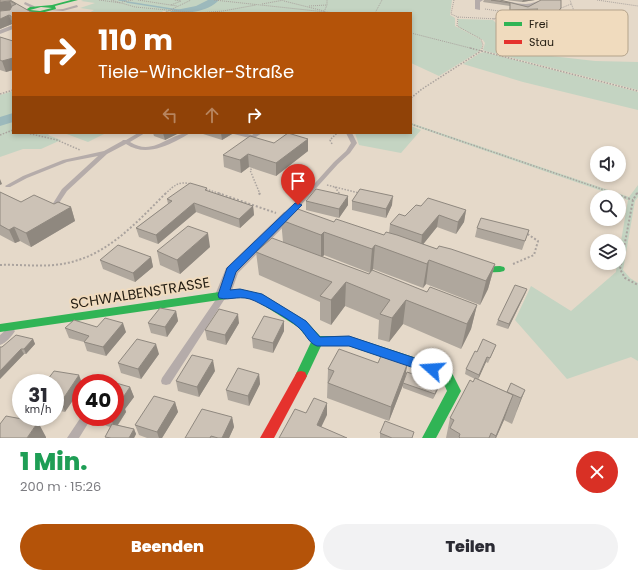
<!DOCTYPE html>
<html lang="de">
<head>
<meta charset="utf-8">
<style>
  body { margin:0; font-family:Poppins,sans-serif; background:#f2f2f3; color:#2b2b33; height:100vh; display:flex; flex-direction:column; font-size:15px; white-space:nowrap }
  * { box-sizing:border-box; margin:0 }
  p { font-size:13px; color:#7c7c81 }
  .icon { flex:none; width:22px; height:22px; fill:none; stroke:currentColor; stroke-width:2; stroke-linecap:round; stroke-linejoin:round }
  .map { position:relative; height:438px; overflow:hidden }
  .details { display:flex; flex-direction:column; background:#fff; flex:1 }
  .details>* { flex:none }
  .guide { position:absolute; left:12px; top:12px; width:400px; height:122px; border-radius:0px; box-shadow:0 2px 6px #0003; background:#b45309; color:#fff; overflow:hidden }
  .controls { position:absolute; left:590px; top:146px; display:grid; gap:8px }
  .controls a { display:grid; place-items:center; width:36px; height:36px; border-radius:50%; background:#fff; box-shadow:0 2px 6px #0003; font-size:20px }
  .speed { position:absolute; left:12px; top:374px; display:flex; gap:8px; font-size:20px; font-weight:700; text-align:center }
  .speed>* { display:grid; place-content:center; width:52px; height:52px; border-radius:50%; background:#fff; box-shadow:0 2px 6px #0003; line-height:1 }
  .speed small { font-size:10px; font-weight:400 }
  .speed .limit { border:6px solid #d22; background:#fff; color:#111 }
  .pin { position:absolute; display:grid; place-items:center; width:34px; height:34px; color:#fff; margin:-41px -17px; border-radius:50% 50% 50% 0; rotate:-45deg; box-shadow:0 0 4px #0007 }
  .pin .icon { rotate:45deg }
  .me { position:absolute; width:44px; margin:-22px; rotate:289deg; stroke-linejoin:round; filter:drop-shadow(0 0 3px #0008) }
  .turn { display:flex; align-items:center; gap:14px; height:84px; padding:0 20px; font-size:18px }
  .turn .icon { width:52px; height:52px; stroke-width:2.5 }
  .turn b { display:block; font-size:28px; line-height:34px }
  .lanes { display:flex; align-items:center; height:38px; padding:0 20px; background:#0003; justify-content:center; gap:20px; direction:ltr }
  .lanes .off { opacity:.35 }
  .round { display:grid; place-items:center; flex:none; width:42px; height:42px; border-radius:21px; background:#f2f2f3 }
  .headline { display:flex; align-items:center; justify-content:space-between; height:68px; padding:0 20px }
  h1 { font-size:24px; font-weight:800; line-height:30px; color:#1e9e55 }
  .action { display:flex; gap:8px; margin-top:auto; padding:8px 20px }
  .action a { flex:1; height:46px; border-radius:24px; background:#b45309; color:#fff; font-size:16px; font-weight:800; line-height:46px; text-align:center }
  .action a+a { background:#f2f2f3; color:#2b2b33 }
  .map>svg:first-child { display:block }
  .green { fill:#c4d4c2 }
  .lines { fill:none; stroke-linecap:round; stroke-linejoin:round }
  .stream { stroke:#9cb9bc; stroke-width:1.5 }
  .river { fill:#9cb9bc; fill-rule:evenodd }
  .path-far2 { stroke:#aaa39e; stroke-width:1; stroke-dasharray:1 1; stroke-linecap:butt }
  .path-far1 { stroke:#aaa39e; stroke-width:1.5; stroke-dasharray:1.5 1.5; stroke-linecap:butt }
  .path { stroke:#aaa39e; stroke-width:2; stroke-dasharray:2 2; stroke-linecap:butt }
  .lane { fill:#b5acaa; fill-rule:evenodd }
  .street { fill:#b5acaa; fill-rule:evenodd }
  .fast { fill:#30b455; fill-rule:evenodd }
  .jam { fill:#e5322d; fill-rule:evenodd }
  .wall { fill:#afa79d }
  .shaded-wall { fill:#8f887f }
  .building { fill:#ccc2b6; stroke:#8f887f }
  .route { fill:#1a73e8; stroke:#114b97 }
  .labels { text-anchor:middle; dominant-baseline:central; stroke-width:4; stroke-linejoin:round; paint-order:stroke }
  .near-street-label { font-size:14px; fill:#272015; stroke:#f0dbbe }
  .key { fill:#f0dbbe; stroke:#b4a38b; stroke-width:1 }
  .key-label { font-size:11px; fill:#272015 }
</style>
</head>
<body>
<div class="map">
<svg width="638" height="438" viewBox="0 0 638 438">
  <rect width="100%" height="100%" fill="#e5d9c9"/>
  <!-- green -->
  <path class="green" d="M83 0H452L450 15 455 18V26L480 39 482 43V47L478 52 439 76 411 63V13H165L166 11H163L161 13H89L94 10 80 8 95 3 81 1Z
    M458 19 493 20 525 53 595 61 638 62V90L485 51 483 50 485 43 483 40 460 28 458 26Z
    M484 52 638 92V110L523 82 463 64 480 53Z
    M13 91V133H50L48 135 61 140 41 149H23L0 157V95Z
    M411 123 629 197 638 185V197L635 201 623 270 630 278 638 283V361L631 357 567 379 515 320 531 286 571 311 616 272 617 263H619V253L628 200 411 125Z
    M411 126 421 130 401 153 359 145 355 133H411Z
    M64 133H106L88 142Z"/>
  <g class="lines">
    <!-- stream -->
    <path class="stream" d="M119 0 126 1
      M127 2 184 11"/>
    <!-- river -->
    <path class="river" d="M208 0H219C207 13 186 13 169 13L171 11 196 6Z
      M13 113V122L0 126V117Z"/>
    <!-- path-far2 -->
    <path class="path-far2" d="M99 0 121 3
      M111 0 135 7 200 13
      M138 0 177 6
      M214 0 335 13
      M454 0 451 14 458 17 457 26 481 39 483 45 482 49
      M597 0 638 6
      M284 1 324 11
      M122 2 133 0
      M262 4 284 0
      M171 5 181 1 174 0
      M309 6 327 5
      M485 9 505 12 507 15
      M559 9 571 4
      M559 10 574 13
      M324 12 327 5V0
      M164 13 191 0
      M199 13 223 11 256 5
      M375 13 382 0
      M458 17 575 23 578 22 570 0
      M493 19 507 15 537 20
      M411 33 474 49"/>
    <!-- path-far1 -->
    <path class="path-far1" d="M470 48 638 91
      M0 94 13 90
      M411 98 422 89 481 51 482 48
      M411 124 616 194
      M27 133 57 140 80 150
      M0 135 13 130
      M332 144 330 140 337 133
      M254 167 250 170 260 194
      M327 185 359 193
      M335 187 339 193 338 194
      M206 189 221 194
      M165 194C175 185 178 181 191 184
      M637 194 638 192"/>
    <!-- path -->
    <path class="path" d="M218 193 276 213
      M259 193 260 195
      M613 193 633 200
      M637 193 633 200 620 269 625 278 638 285
      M513 264 534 255 538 241 526 233
      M0 265C22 264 46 268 67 263 108 255 138 221 166 193"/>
    <!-- lane -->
    <path class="lane" d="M25 2 34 6 35 7 32 8 24 4Z
      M77 5 78 7 63 11 49 10 63 9Z
      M138 133H145L130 142C154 157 168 133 190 133 186 136 181 138 176 141 160 149 142 155 126 144L107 154 67 191 57 206 55 207 52 205 62 189 98 156 67 162 27 178 10 187H6L5 186 23 176 63 160 104 151 122 141 123 140H126Z
      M233 133H243L252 135 255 133H262L253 139 234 134Z
      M346 133H352L357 143 350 153 338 164 291 216H287L286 215 287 214 334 162 346 151 351 143Z
      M222 294 225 295 226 297 170 384 166 385 162 384 161 381 162 378 219 295Z
      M10 328 13 329 15 331C12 336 6 343 0 345V335L7 329Z
      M81 417H92L79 438H67Z"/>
    <!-- street -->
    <path class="street" d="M475 0H483L480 2V10L475 9Z
      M494 0C505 0 516 4 526 4 532 4 538 0 545 0L528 8Z
      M13 25V29L0 34V30Z
      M289 211 294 212 295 215 238 273 229 299 223 300 217 299 215 295 226 268 284 212Z"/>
    <!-- fast -->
    <path class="fast" d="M71 0H78L55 6 56 9 41 13 24 11 30 7 52 5ZM41 7 52 8 40 11 30 10Z
      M468 265 475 267 500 266 504 267 505 269 504 271 500 272 475 273 464 270 463 268 464 266Z
      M240 289 262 294 306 321 320 336H349L450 369 461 391 436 438H422L447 391 441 377 349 346H321L305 380 301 381 297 380 295 376 311 342 298 327 255 300 240 297 0 332V324Z"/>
    <!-- jam -->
    <path class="jam" d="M301 371 305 372 307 376 274 438H260L297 372Z"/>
  </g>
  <!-- wall -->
  <path class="wall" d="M10 0 31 12 13 13V27L12 24 0 29Z
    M484 0H500L528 7 560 10 561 17 560 20 532 16 534 12 509 13 510 6 483 2Z
    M507 0H535L522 2Z
    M0 37 13 41V70L6 72 0 70Z
    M153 133H179L165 140 154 136Z
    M200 133H232V134L222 140Z
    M308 139V151L276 176 249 167 241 173 224 167 223 155 274 143Z
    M208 191 253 206 254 215 240 228 196 212 158 244 139 237 136 228 168 204 167 199Z
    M0 192 21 202 54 204 71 207 75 221 31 247 20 241 15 243 0 235Z
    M306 201 348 205 339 218 306 210Z
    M352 201 392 205 386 218 352 210Z
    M421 206 466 210 464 222 456 234 437 227 423 244 437 249 495 264 488 289 480 305 426 284 423 288 373 269 370 273 324 255 323 257 369 274 427 292 477 305 471 329 461 349 403 324 389 342 378 339 379 320 345 306 331 325 320 320V302L259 275 256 252 283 242 281 220 334 222 384 235 389 233 390 224 405 216Z
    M477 228 529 230 522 250 475 237Z
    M210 247 180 274 160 265 157 251Z
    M151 257 153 267 135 282 103 269 100 260Z
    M527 289 525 294 508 329 496 325 498 320Z
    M176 311 178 321 167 337 151 333 148 323Z
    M284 321V331L273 353 253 348 252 338Z
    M239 323 226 345 207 340 205 330Z
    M97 327 126 332 106 356 87 351 84 342 69 338 65 328Z
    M33 339 35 344 26 354H24L0 379V347H2Z
    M496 345 494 350 488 363 486 362 478 379 507 392 525 390 512 424 504 420 496 438H446L450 418 475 379 465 374 466 369 477 352Z
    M159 354 141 379 121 373 118 363Z
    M378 363 407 365 405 377 439 383 438 389 433 399 403 388V385L389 421 327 398 328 369Z
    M54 371 65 412 55 410V383Z
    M215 371 199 397 178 391 176 381Z
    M259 374 260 384 249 406 228 400 226 390Z
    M130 387 134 397 125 409 126 412 118 425 134 429 136 434 134 438H106L105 437 110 427 94 422 92 417H115Z
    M175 402 178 412 162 438H147L139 435 135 425Z
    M232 417 234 427 229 438H185Z
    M380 433 412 438H380Z"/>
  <!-- shaded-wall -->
  <path class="shaded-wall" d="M523 0H535L522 2Z
    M10 1 13 10 0 11V2Z
    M9 15 12 24 0 29V19Z
    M13 58V70L6 72 2 61Z
    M163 133H179L165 140Z
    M221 133H232V134L222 140Z
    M308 139V151L276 176V163Z
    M248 154 249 167 241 173 240 160Z
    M0 179 2 184 0 185Z
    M348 196V205L339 218V209Z
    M393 196 392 205 386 218V209Z
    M194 203 196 212 158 244 156 235Z
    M253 206 254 215 240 228 239 219Z
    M71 207 75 221 31 247 26 233Z
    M466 210 464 222 456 234 458 222Z
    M439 215 437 227 421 247 422 235Z
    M14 227 20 241 15 243 9 230Z
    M324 232V255L321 258V235Z
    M208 233 210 247 180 274 177 260Z
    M375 245 373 269 370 273 372 249Z
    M151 257 153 267 135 282 133 273Z
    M429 260 426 284 423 288 427 264Z
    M495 264 488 289 480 305 486 281Z
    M346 282 345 306 331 325V300Z
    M527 289 525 294 508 329 509 324Z
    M406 300 403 324 389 342 392 318Z
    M477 305 471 329 461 349 467 324Z
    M176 311 178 321 167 337 165 327Z
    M238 314 239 323 226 345 225 335Z
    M284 321V331L273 353V343Z
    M123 323 126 332 106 356 103 347Z
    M33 339 35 344 26 354 24 349Z
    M156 344 159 354 141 379 138 369Z
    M21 349 24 354 0 379V371Z
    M487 357 486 362 478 380 479 375Z
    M213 360 215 371 199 397 197 387Z
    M407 365 405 380 403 383V385L389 421 391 407Z
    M259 374 260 384 249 406 248 396Z
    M79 375 82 383H81V389L65 412 61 402Z
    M439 383 438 389 433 399 435 394Z
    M130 387 134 397 125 409 126 412 115 429 111 419 112 417H115V413L120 402Z
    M525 390 515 415 512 424 521 398Z
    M513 395 504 420 496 438H495Z
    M175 402 178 412 162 438H159L157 432Z
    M327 403V415L317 436V425Z
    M232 417 234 427 229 438H222Z
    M38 422 46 437V438H27Z
    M134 429 136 434 134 438H129Z"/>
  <!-- building -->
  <path class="building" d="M0 0H10L31 12 49 13H13V21H11V16L9 15 0 19V11L10 10 12 6 16 4 10 1 0 2Z
    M491 0H500L528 7 541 0H561V8L559 10H561V17L533 13 538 9 510 10V3Z
    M0 37 13 41V58L2 61 0 60Z
    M288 133 308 139 276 163 248 154 240 160 223 155 250 136 274 143Z
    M190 183 207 188 205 190 253 206 239 219 194 203 156 235 136 228 172 201 167 199Z
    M316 189 348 196 339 209 306 201Z
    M360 189 393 196 386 209 352 201Z
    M0 192 21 202 34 195 54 204 58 202 71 207 26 233 14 227 9 230 0 225Z
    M428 198 466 210 458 222 439 215 422 235 390 224 399 214 405 216 416 205 421 206Z
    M295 208 334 222 336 219 384 235 386 232 397 235 437 249 439 246 451 249 495 264 486 281 429 260 427 264 375 245 372 249 324 232 321 235 281 220Z
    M481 218 529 230 525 241 477 228Z
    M188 226 208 233 177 260 157 251Z
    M272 238 369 274 372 270 427 292 430 287 477 305 467 324 406 300 392 318 380 314 390 300 346 282 331 300 320 296 332 282 256 252Z
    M118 245 151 257 133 273 100 260Z
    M515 285 527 289 509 324 498 320Z
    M160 308 176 311 165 327 148 323Z
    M219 309 238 314 225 335 205 330Z
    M264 316 284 321 273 343 252 338Z
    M105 318 123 323 103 347 84 342 89 336 65 328 74 320 97 327Z
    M16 335 33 339 24 349H21L0 371V347H2Z
    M137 339 156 344 138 369 118 363Z
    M483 339 496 345 490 358 487 357 479 375 466 369 475 351 477 352Z
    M339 349 378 363 381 356 407 365 391 407 328 383 334 371 328 369Z
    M192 355 213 360 197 387 176 381Z
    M238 368 259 374 248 396 226 390Z
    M54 371 79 375 61 402 55 401V383H45Z
    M407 372 439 383 435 394 403 383Z
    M475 378 513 395 496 436 491 433 489 438H460L459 437 460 434 450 428 454 420 450 418 470 380 473 382Z
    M109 381 130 387 120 402H123L115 413V383H108Z
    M511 383 525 390 521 398 507 392Z
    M154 396 175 402 157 432 135 425Z
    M314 398 327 403 317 425 347 438H279L295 409 306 413Z
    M202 409 232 417 222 438H218L211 436 210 438H185Z
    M6 416 38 422 27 438H0V424Z
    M106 417H112L111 419Z
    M385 421 414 432 412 438H392L380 433Z
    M112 424 134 429 129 438H111L105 437Z"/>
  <!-- route -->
  <path class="route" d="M295 203H298L302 205 236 272 230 290 240 289 262 294 306 321 320 337 349 336 436 365 438 369 436 372 432 374 349 346H317C308 343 305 332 298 327 288 318 267 307 255 301 241 294 231 301 219 298L218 295 227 268Z"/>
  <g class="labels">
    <!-- near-street labels -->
    <g class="near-street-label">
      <text transform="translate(140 293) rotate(-9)">SCHWALBENSTRASSE</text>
    </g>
  </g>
  <!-- legend -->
  <rect x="496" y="10" width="132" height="46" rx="6" class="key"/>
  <rect x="504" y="22" width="18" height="4" fill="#30b455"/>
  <rect x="504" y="40" width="18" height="4" fill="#e5322d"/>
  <g class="key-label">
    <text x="529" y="28">Frei</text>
    <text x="529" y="46">Stau</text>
  </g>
</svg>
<div class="controls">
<a><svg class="icon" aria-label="sound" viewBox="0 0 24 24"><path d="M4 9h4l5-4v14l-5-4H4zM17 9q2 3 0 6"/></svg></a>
<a><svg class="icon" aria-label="search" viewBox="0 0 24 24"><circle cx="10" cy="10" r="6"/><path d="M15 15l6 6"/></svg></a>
<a><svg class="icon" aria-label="layers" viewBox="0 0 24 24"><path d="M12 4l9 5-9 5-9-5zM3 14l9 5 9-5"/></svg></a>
</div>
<div class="speed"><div>31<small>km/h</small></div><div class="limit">40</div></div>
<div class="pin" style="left:298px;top:205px;background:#d93025"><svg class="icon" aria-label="arrive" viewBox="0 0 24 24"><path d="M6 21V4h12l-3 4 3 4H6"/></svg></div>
<svg class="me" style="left:432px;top:369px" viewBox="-20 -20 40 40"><circle r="19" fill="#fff"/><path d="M0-13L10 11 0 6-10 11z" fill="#1a73e8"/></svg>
<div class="guide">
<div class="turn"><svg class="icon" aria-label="right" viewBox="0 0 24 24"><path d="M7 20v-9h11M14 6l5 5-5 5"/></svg><div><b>110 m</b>Tiele-Winckler-Straße</div></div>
<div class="lanes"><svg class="icon off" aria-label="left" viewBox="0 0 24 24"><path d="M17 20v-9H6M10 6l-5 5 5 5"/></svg><svg class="icon off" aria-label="ahead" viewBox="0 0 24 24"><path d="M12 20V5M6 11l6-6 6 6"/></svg><svg class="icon" aria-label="right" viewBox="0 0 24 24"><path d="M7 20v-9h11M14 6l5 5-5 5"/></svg></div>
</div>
</div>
<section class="details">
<div class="headline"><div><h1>1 Min.</h1><p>200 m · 15:26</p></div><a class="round" style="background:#d93025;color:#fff"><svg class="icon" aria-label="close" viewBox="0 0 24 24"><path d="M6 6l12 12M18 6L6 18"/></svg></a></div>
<div class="action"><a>Beenden</a><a>Teilen</a></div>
</section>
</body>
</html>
